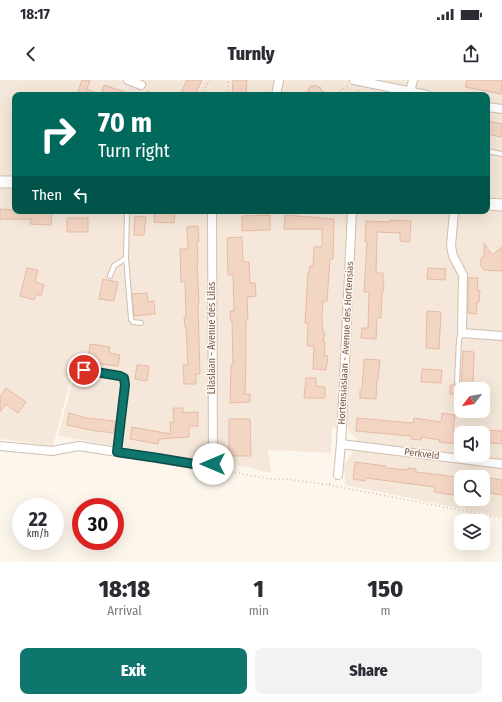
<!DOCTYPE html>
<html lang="en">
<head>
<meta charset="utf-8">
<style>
  body { margin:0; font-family:"Fira Sans Condensed",sans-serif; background:#f2f2f3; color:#2b2b33; height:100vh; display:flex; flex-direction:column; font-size:15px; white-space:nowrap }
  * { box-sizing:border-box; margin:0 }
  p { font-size:13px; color:#7c7c81 }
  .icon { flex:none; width:22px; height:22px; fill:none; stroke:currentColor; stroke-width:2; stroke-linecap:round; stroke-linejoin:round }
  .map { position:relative; height:482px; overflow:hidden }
  .panel { display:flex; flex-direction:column; background:#fff; flex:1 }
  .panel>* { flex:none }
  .top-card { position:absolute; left:12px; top:12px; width:478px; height:122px; border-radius:8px; box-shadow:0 4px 16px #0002; background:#00695c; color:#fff; overflow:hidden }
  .needle { width:26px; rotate:239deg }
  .controls { position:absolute; left:454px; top:302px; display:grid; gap:8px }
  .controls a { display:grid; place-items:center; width:36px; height:36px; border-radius:8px; background:#fff; box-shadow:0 4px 16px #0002; font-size:20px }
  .speed { position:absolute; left:12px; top:418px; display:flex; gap:8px; font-size:20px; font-weight:700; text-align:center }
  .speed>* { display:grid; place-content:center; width:52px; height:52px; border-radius:50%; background:#fff; box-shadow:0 4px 16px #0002; line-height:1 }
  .speed small { font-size:10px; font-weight:400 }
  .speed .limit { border:6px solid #d22; background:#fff; color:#111 }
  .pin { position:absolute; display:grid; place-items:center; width:34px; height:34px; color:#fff; margin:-17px; border:2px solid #fff; border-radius:50%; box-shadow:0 1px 4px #0007 }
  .me { position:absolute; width:44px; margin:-22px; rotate:270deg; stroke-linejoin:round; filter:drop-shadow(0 0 3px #0008) }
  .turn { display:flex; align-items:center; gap:14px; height:84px; padding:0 20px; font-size:18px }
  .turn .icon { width:52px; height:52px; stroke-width:2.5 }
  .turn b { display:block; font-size:28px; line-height:34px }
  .then { display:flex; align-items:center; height:38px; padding:0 20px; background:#0003; gap:8px; font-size:15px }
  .eta { display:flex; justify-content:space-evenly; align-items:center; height:68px; text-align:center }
  .eta b { font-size:24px; font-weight:800; line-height:28px }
  .button { display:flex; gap:8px; margin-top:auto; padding:8px 20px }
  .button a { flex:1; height:46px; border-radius:8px; background:#0f766e; color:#fff; font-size:16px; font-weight:800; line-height:46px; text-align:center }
  .button a+a { background:#f2f2f3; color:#2b2b33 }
  .status { display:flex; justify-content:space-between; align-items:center; height:28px; padding:0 20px; background:#fff; direction:ltr }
  .status svg { height:11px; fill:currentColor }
  header { display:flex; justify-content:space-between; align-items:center; height:52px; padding:0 20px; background:#fff; font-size:18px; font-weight:800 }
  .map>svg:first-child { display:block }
  .residential { fill:#f5e8da; fill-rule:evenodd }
  .building { fill:#f3d5c3; stroke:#e6bba3 }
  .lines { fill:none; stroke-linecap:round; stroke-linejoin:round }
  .lane-casing { stroke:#d1beb0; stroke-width:6 }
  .street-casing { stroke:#d1beb0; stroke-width:10 }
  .secondary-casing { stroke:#d6c0b0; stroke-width:13 }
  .path { stroke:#d9b8a5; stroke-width:1.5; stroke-dasharray:1 3; stroke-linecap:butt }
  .lane { stroke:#fff; stroke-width:4 }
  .street { stroke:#fff; stroke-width:8 }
  .secondary { stroke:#fff; stroke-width:11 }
  .route-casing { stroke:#0a4d48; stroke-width:10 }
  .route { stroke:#0f766e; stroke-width:7 }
  .labels { text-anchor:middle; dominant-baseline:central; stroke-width:3; stroke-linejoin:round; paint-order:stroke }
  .street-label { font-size:10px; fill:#7a5c4d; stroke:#fffaf3 }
</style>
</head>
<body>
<div class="status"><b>18:17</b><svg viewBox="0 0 49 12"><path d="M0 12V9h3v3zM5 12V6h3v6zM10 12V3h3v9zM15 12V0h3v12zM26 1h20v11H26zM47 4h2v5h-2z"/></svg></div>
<header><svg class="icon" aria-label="back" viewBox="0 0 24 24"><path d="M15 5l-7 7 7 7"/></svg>Turnly<svg class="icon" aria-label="share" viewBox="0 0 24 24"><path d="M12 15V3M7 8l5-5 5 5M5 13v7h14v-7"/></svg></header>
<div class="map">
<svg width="502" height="482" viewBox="0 0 502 482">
  <rect width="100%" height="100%" fill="#fdf6ec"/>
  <!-- residential -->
  <path class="residential" d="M0 0H502V437L345 405 344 384 352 374 358 358 353 356 348 348 332 347 331 373 268 370 271 393 226 382 221 376 206 374 199 380 58 356 74 295 72 294 53 366 0 359ZM15 15H487V131H15ZM461 309H483V331H461ZM461 353H483V375H461ZM461 397H483V419H461Z"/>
  <!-- building -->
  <path class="building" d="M82 0H90L87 9 100 15H77Z
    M187 0H202L195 15H180Z
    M233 0H247L246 15H232Z
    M467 0H502L501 14 465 7Z
    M104 5 131 14V15H101Z
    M314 5 321 8 320 10 331 15H306L310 6 313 7Z
    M488 41 502 44 501 57 487 54Z
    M0 129 52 133 51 145 30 144 31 139H0Z
    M155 131H175L174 143 154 142Z
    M270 135V150L242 151V136Z
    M285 135 334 139 333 179H330L327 221H323L322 238 323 253H325L323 261 325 262 324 275 328 276 326 290 313 289 314 266H307L308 243H305L308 193H309L310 186H313L314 167H322V149H284Z
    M135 136 146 137 144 155H134Z
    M67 138H88V152H67Z
    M390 140 411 141 410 158 409 162 400 161V153L377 152 376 193H383V203H384L383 212H382L381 238H377L376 259 361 258 362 248H368L369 212H364L367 161H365L366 141 390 142Z
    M198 146 199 161H197L198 181H197L199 224H198L200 294H196V304H184L183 285H188L186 247H185L184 237H186L185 202H181L180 169H188L187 147Z
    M242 157 243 182H249L250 203H255L256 216 247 217 248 240H246V275L245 314H250V322L230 323 231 285H233L232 241H231L230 231H234L233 195H228L227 158Z
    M484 163 492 175 502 167V191L484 190 481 186V178L484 176Z
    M27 188 38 190 35 202 44 205 41 216 36 214 34 220 20 216Z
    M428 188 446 189 445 200 427 199Z
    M468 198H478L477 210H480L479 222H477L476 234 468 233Z
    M103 199 118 202 114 221 99 219Z
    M147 213 148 222 154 221 155 234 134 236 132 214Z
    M427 231 441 232 439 269 426 268Z
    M90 264 110 267 109 273 120 275 118 286 100 284 99 288 87 286Z
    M463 271 474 272 473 307H461Z
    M364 279 380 280 378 299H377L376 319 360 318V310H362Z
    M137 285 149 286 147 301 135 299Z
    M422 289 442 290 441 303 421 302Z
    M306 298H316V306L325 307V318H304Z
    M450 305H459L458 314H450Z
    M6 308 26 322 18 333 6 324 0 332V317Z
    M173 328H183V333L198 332V346H189V357L159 359 158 364 130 359 132 347 171 354 170 342H174Z
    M69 333 86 338 115 341 114 353 96 351 67 345Z
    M442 333 455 335 453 351 461 352 459 364 439 362 440 360 422 357 421 360 411 359V356L356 351 357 338 413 343 414 338 441 342Z
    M229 339H250L251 376H229Z
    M483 350 502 351V364L483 362Z
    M355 382 386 386V388L408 390V388L416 389V392L456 397 454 415 434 412 435 407 366 398 365 401 353 399Z
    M483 397 502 400V415L483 412Z"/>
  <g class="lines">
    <defs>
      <path id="lane" d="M487 71 502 74
        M127 131 126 178 131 239 133 242 141 243
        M110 196 114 186 126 178
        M84 290 120 296 124 299 125 305 117 372
        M457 302 459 259 462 253"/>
      <path id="street" d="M128 0 141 5
        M354 0 427 15
        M410 12 413 0
        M276 15 279 0
        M487 27 502 29
        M454 131 451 166 453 176 463 195 462 253 502 256
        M341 364 502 384
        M0 366 52 371 79 366 200 385 213 384 212 131
        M338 395 341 364 352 131"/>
      <path id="secondary" d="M0 102H15
        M487 124 502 125"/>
    </defs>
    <!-- lane casing -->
    <use href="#lane" class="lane-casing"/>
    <!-- street casing -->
    <use href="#street" class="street-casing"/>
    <!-- secondary casing -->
    <use href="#secondary" class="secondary-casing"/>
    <!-- path -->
    <path class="path" d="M147 11 152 13V15
      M202 15 209 0
      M228 15V0
      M333 15 348 6
      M358 15V10
      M220 387 232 392 270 399H286L329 405 332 401
      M329 405 502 438"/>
    <!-- lane -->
    <use href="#lane" class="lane"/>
    <!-- street -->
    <use href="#street" class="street"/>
    <!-- secondary -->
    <use href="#secondary" class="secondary"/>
  </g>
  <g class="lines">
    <defs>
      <path id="route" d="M84 290 120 296 124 298 125 305 117 372 158 378 200 385 213 384"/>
    </defs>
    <!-- route casing -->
    <use href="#route" class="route-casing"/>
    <!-- route -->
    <use href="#route" class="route"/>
  </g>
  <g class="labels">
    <!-- street labels -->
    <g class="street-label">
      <text transform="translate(212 258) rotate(-90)">Lilaslaan - Avenue des Lilas</text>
      <text transform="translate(346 263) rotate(-87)">Hortensiaslaan - Avenue des Hortensias</text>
      <text transform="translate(422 374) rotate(7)">Perkveld</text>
    </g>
  </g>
</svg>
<div class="controls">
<a><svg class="needle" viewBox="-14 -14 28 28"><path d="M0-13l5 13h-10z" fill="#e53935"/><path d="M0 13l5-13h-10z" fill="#7c7c81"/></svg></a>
<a><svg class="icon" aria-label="sound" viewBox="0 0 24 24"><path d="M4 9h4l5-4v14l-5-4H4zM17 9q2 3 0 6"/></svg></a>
<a><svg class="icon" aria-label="search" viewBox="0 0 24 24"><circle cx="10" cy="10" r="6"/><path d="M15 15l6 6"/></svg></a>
<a><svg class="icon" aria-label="layers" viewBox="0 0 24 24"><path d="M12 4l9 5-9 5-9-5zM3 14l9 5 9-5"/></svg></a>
</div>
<div class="speed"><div>22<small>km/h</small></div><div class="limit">30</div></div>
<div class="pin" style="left:84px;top:290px;background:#d93025"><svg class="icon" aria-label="arrive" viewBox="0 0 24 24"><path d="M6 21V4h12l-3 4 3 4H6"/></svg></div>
<svg class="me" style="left:213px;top:384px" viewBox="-20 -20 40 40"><circle r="19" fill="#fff"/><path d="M0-13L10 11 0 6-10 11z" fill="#0f766e"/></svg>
<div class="top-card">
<div class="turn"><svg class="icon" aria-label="right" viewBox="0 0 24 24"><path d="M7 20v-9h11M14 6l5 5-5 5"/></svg><div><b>70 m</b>Turn right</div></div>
<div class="then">Then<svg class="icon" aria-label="left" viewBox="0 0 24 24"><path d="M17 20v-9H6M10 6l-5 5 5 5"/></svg></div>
</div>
</div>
<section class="panel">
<div class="eta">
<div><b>18:18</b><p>Arrival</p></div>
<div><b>1</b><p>min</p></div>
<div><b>150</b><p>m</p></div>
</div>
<div class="button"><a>Exit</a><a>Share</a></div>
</section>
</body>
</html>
